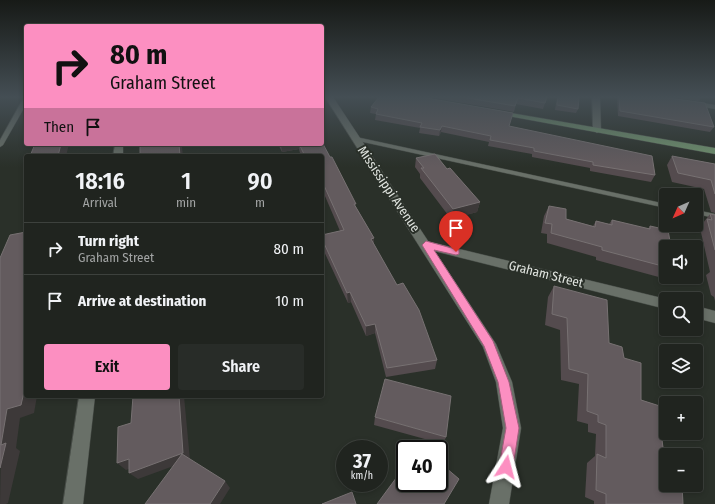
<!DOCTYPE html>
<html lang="en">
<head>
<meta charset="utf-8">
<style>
  body { margin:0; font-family:"Fira Sans Condensed",sans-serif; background:#282c28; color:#f1f3f6; height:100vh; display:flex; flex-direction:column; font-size:15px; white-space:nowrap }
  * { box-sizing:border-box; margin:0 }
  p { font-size:13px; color:#a2a4a4 }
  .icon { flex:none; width:22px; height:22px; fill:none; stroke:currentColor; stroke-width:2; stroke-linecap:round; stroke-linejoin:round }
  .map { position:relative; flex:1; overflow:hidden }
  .side { position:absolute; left:24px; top:154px; width:300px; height:244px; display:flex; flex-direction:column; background:#20241f; border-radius:4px; box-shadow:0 2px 6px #0003,0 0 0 1px #3d413d }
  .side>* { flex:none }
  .hud { position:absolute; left:24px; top:24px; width:300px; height:122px; border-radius:4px; box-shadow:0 2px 6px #0003,0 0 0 1px #3d413d; background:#fc8fc1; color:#111; overflow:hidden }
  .needle { width:26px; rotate:225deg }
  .controls { position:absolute; left:659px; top:188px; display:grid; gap:8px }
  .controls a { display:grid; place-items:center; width:44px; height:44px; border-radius:4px; background:#20241f; box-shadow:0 2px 6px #0003,0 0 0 1px #3d413d; font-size:20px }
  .speed { position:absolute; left:336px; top:440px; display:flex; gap:8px; font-size:20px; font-weight:700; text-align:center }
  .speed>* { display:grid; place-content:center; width:52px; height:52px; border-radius:50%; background:#20241f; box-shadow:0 2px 6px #0003,0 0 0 1px #3d413d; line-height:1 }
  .speed small { font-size:10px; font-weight:400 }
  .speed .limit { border:2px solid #111; border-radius:6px; background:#fff; color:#111 }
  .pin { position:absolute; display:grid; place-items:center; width:34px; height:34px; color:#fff; margin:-41px -17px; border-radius:50% 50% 50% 0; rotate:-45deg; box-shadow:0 0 4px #0007 }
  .pin .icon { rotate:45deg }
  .me { position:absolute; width:44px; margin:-22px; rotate:9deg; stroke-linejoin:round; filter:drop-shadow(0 0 3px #0008) }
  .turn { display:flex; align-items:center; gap:14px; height:84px; padding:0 20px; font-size:18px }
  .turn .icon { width:52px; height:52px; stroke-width:2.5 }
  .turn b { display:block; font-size:28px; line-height:34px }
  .then { display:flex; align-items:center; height:38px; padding:0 20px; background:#0003; gap:8px; font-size:15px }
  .eta { display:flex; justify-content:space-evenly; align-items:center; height:68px; text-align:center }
  .eta b { font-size:24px; font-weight:600; line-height:28px }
  .cta { display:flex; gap:8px; margin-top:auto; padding:8px 20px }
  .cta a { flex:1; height:46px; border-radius:4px; background:#fc8fc1; color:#111; font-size:16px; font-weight:600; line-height:46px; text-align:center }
  .cta a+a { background:#282c28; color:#f1f3f6 }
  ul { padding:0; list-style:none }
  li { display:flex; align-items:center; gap:12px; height:52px; padding:0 20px; border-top:1px solid #3d413d }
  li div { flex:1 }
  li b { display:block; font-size:15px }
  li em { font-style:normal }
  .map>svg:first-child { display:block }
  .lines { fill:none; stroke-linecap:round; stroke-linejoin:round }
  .lane-casing { stroke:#484d48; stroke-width:1 }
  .street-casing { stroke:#484d48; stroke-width:1 }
  .secondary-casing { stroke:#484d48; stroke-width:1 }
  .primary-casing { stroke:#484d48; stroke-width:1 }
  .lane { fill:#697068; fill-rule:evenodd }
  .street { fill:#697068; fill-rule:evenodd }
  .secondary { fill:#697068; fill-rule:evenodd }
  .primary { fill:#72946f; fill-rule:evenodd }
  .wall { fill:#544b4e }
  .shaded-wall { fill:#3d3939 }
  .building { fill:#635b5e; stroke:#777172 }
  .route { fill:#fc8fc1; stroke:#a45d7d }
  .labels { text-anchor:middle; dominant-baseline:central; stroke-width:4; stroke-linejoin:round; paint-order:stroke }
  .street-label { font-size:13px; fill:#e1e5e0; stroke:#2a3029 }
</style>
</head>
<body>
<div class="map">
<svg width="715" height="504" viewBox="0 0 715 504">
  <rect width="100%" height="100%" fill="#2a3029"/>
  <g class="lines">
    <defs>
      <path id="lane" d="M24 97H26V108H24L3 145 0 147V140Z
        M696 102 715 105V109L694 105 693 104Z
        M356 137 666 204V208L354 140 353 139Z
        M696 210 715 214V218L696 214Z"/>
      <path id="street" d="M592 97H600L601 130 597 133 593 130Z
        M115 144H123V156H113Z
        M426 241 666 299V309L422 248 420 245 422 242Z
        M696 306 715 311V323L696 318Z
        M79 396H95L83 504H63Z"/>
      <path id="secondary" d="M325 97H333L496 344 512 382 521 428 509 504H489L503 428 496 382 483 347Z"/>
      <path id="primary" d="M494 110 715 148V154L497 114 493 112Z"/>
    </defs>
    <!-- lane casing -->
    <use href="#lane" class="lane-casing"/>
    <!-- street casing -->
    <use href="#street" class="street-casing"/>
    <!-- secondary casing -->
    <use href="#secondary" class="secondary-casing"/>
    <!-- primary casing -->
    <use href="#primary" class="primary-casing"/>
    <!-- lane -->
    <use href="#lane" class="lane"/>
    <!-- street -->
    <use href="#street" class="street"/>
    <!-- secondary -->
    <use href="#secondary" class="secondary"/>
    <!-- primary -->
    <use href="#primary" class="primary"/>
  </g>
  <!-- wall -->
  <path class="wall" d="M428 97H547L543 109 516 104 514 112Z
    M557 97H579L578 109 576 113 555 110Z
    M617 97H662L714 127 710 132 618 116Z
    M667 97H702L699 101Z
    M371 107 509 126 655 175 651 182 590 171V168L532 157V154L488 146 489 142 441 132 439 136 419 133 420 128 375 120 376 114 370 113Z
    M278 144H322L356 207 374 238V244L437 360 435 369 386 377 375 333 366 336 351 302 348 303 322 247V235L340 231 322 189V156H301L300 153 299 149 282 152Z
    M672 156 715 164V213L711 212 704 189 672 182 667 165Z
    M416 158 447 169 480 202 477 212 451 219 420 178V174L415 167Z
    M549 206 566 219 593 226 596 221 609 224 612 220 648 229 650 226 666 247V277H668L666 279 596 260V257L547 243V234L541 233 544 216Z
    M710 214 715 215V301L714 297 711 295 706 275 710 272 700 228 703 223Z
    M554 286 624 358 641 400 666 408V433H667L662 437 666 470 683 504H594V501L585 497 587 463 595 456 596 434 588 432V424L577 421 579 384 561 380 560 330 545 325 548 297Z
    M375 417 446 437 443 444 374 425Z"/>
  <!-- shaded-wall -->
  <path class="shaded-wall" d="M442 126 441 132 439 136 440 130Z
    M61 144H69L66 156H58Z
    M179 144H184V147H182L183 156H180Z
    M281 144H299V149L282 152Z
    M480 202 477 212 451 219 453 209Z
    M374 238 373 248 371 239Z
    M350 292 351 302 348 303 347 293Z
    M375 324V333L366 336V326Z
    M26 375V396H37L34 413 20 418 16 448 20 451 8 503 6 504H0L1 445 7 409 24 382Z
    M179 396H184L190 460 138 479 129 473Z
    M129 459 138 466 126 470 117 463Z
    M225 481 230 488 220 504H210Z"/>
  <!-- building -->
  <path class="building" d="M379 97H421L513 113 509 126 652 156 655 175 593 165V162L534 151V148L490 140 491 136 442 126 440 130 420 127 422 123 376 114 378 109 371 107Z
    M462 97H547L545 103 518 98 515 106Z
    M558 97H579L578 109 557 105Z
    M619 97H662L705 103 714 127 620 111Z
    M322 142 330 157H332L356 204H354L374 238 371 239 397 285 403 283 419 310 437 360 387 368 375 324 366 326 350 292 347 293 322 239V235L344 230 322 181V156H305L299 144H322Z
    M35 144H61L58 156H30Z
    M140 144H179L180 156H140Z
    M435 154 447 169 450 168 480 202 453 209 421 168H424L416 158Z
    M672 156 715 164V194L711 180 678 173Z
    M549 206 566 209V219L595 227 596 221 612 225V220L650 229V226L668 230 671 247H666V267L602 250V247L551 233 552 224 545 223Z
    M710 214 715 215V250L707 219 712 220Z
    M26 232V375L24 382H26V383L21 405 7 409 1 445 6 443 0 468V258L10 235Z
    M554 286 607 300 609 343 622 347 624 358 641 363V400L666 408V427L660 425 666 470V485H682L683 504H606V494L596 490 597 454 606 458V425L598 422V415L587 411 588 374 569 369 567 318 552 314Z
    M385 379 451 396 446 437 375 417Z
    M133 396H179L183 453 129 473V459L117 463 118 427 131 423Z
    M420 446 423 449H418Z
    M182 454 225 481 210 504H145Z
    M439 462 459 479 444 504H377L405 466V483H439Z
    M352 492 356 504H322Z"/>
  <!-- sky -->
  <linearGradient id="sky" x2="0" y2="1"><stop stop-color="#171a17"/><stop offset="0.58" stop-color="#444e54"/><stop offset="1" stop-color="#444e54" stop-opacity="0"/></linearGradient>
  <rect width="715" height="167" fill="url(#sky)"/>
  <!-- route -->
  <path class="route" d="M426 241 459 250V254L456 255 434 250 493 341 509 382 519 428 513 467 511 472 506 474 501 472 499 467 506 428 498 382 484 346 422 245Z"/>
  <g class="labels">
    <!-- street labels -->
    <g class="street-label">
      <text transform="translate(389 189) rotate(56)">Mississippi Avenue</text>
      <text transform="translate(546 274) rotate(14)">Graham Street</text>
    </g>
  </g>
</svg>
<div class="controls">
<a><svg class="needle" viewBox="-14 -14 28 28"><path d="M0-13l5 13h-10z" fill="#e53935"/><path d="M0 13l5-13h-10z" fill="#a2a4a4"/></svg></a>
<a><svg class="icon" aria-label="sound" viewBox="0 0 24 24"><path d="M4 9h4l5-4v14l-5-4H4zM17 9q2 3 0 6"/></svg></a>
<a><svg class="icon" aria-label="search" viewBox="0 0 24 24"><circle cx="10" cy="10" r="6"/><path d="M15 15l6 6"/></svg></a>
<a><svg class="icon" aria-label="layers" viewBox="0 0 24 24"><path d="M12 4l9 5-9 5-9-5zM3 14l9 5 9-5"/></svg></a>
<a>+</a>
<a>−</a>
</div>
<div class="speed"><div>37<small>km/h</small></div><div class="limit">40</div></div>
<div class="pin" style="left:456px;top:252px;background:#d93025"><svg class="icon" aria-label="arrive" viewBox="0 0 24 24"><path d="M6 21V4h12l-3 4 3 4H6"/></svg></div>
<svg class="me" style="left:506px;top:467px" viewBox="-20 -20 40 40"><path d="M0-17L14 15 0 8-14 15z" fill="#fc8fc1" stroke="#fff" stroke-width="4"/></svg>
<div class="hud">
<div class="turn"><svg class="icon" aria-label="right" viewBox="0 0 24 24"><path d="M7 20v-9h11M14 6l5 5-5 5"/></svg><div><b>80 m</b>Graham Street</div></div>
<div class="then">Then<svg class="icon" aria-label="arrive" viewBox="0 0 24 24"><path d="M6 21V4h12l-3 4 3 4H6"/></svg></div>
</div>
<section class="side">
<div class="eta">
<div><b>18:16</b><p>Arrival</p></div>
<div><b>1</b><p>min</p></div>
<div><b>90</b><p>m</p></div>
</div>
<ul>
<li><svg class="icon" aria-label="right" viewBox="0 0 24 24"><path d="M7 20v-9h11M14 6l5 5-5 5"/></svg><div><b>Turn right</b><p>Graham Street</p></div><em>80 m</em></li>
<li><svg class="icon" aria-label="arrive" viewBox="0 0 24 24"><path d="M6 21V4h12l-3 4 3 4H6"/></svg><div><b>Arrive at destination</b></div><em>10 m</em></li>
</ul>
<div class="cta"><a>Exit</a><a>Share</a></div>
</section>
</div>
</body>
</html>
